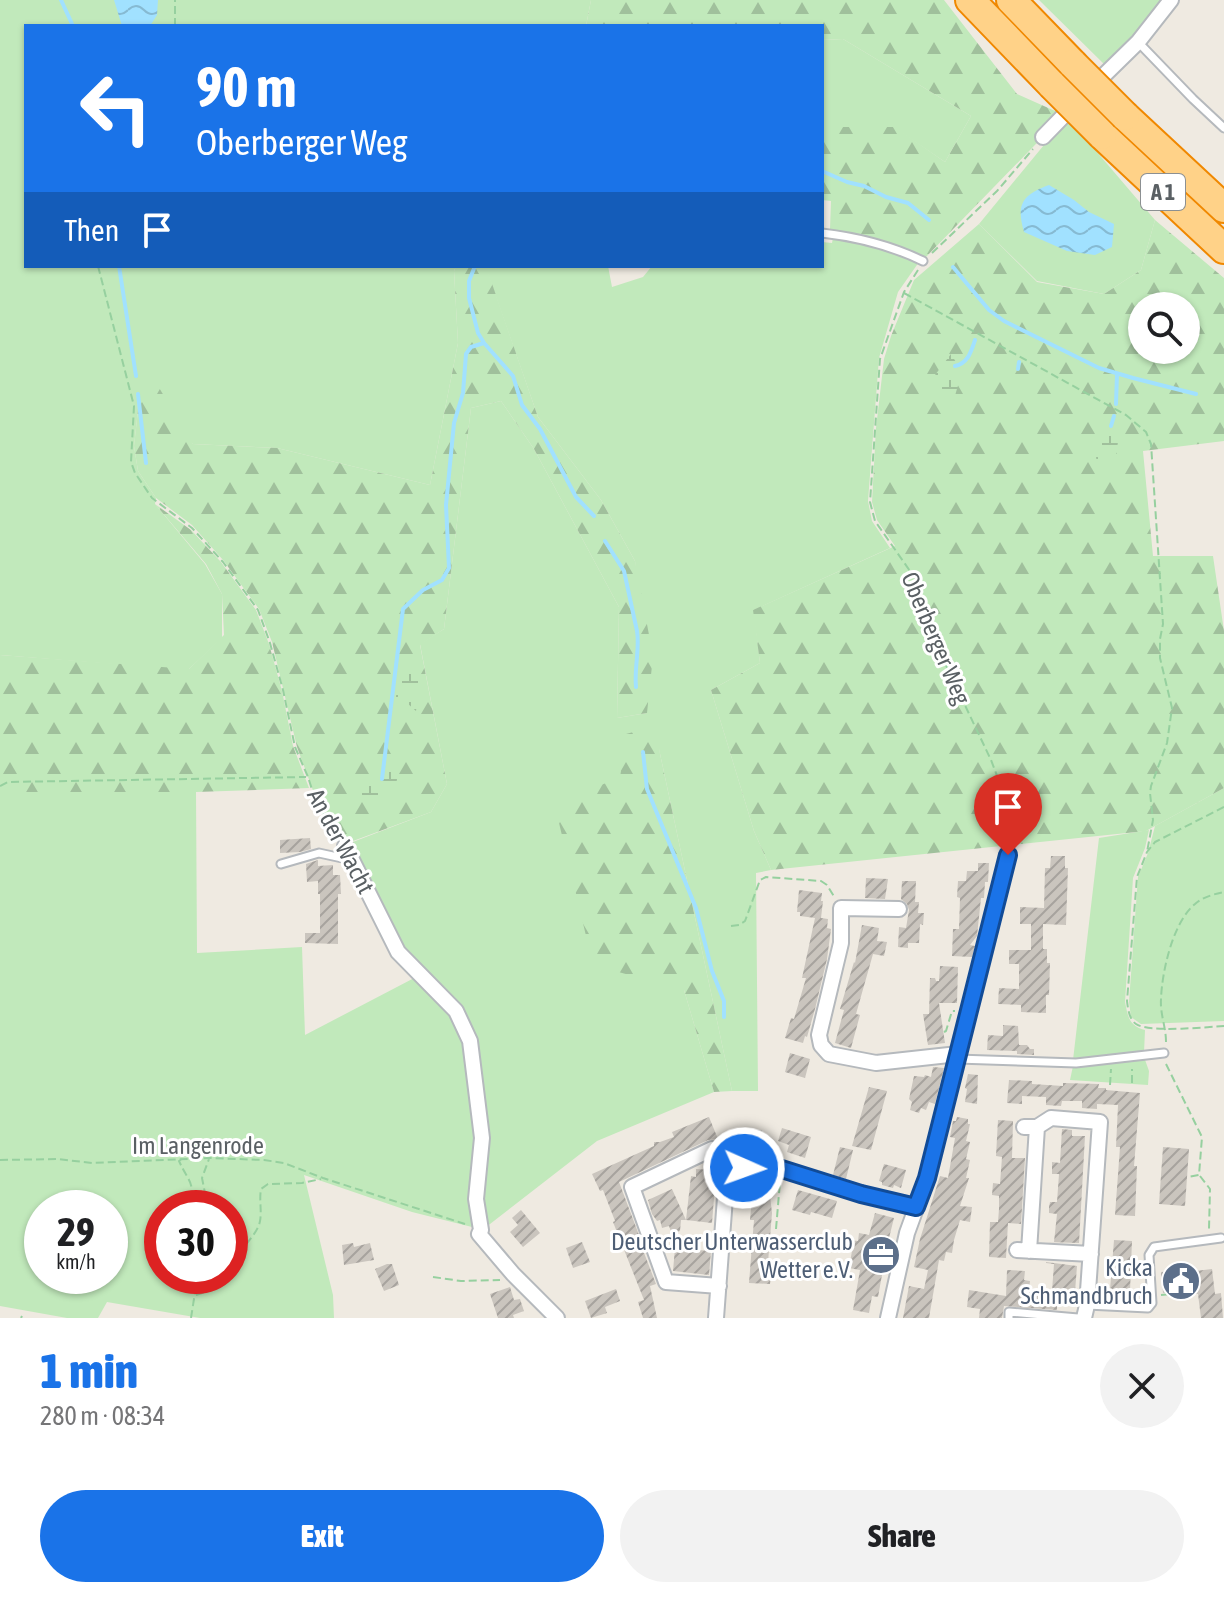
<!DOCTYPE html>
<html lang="en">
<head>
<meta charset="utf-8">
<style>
  body { margin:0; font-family:"Asap Condensed",sans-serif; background:#f2f2f2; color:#202124; height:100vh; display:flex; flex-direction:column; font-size:30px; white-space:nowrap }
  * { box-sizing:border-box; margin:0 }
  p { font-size:26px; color:#757577 }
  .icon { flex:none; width:44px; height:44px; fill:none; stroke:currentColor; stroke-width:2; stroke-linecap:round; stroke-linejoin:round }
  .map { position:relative; height:1318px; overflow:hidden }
  .sheet { display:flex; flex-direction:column; background:#fff; flex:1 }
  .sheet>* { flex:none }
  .top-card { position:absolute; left:24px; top:24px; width:800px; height:244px; border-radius:0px; box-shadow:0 2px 6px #0004; background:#1a73e8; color:#fff; overflow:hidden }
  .fabs { position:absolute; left:1128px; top:292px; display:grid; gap:16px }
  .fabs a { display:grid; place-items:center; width:72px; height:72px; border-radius:50%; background:#fff; box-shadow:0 2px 6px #0004; font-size:40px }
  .speed { position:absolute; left:24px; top:1190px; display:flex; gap:16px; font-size:40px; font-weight:700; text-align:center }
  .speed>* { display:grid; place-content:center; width:104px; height:104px; border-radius:50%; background:#fff; box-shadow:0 2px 6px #0004; line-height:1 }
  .speed small { font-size:20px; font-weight:400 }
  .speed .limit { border:12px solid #d22; background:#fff; color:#111 }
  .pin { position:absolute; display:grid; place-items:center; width:68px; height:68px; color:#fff; margin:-82px -34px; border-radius:50% 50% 50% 0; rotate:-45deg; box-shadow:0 0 8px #0007 }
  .pin .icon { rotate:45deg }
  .me { position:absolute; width:88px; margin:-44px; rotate:92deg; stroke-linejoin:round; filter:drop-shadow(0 0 6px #0008) }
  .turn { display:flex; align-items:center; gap:28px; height:168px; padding:0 40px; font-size:36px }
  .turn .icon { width:104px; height:104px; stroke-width:2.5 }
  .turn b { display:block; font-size:56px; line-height:68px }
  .then { display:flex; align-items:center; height:76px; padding:0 40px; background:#0003; gap:16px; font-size:30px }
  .round { display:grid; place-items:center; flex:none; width:84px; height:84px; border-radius:42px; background:#f2f2f2 }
  .overview { display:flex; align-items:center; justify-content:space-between; height:136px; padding:0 40px }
  h1 { font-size:48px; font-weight:800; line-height:60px; color:#1a73e8 }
  .cta { display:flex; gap:16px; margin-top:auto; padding:16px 40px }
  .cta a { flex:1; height:92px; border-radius:48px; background:#1a73e8; color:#fff; font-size:32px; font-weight:800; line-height:92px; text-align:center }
  .cta a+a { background:#f2f2f2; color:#202124 }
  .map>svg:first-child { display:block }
  .green { fill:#c1e9bb; fill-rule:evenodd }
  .forest { fill:url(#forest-firs); fill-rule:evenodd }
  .wetland { fill:url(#wetland-marsh) }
  .water { fill:url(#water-waves) }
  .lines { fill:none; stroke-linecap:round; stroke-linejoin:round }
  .stream { stroke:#a1e1ff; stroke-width:4 }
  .building { fill:url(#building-hatch) }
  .lane-casing { stroke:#b5b9bd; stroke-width:11 }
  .street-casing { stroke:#b5b9bd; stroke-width:18 }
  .highway-casing { stroke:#f08800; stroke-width:32 }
  .path { stroke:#96d09f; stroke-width:2; stroke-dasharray:8 4; stroke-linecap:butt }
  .lane { stroke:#fff; stroke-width:7 }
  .street { stroke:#fff; stroke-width:14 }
  .highway { stroke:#ffd288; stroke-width:28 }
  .highway-bridge-casing { stroke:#f08800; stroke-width:32; stroke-linecap:butt }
  .highway-bridge { stroke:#ffd288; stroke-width:28 }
  .route-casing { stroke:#114b97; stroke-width:20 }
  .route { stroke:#1a73e8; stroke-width:14 }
  .labels { text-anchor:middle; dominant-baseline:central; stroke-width:6; stroke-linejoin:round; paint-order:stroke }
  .shield { fill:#fff; stroke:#8c9092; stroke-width:2 }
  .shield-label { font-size:22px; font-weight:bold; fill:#5a6064 }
  .street-label { font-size:24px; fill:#5a6064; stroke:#fff }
  .service-label { font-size:24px; fill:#4e5e75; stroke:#fff; text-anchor:end }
</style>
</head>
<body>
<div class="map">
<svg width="1224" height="1318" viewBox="0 0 1224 1318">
  <defs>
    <pattern id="forest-firs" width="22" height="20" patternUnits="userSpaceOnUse" patternTransform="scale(2)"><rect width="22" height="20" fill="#c1e9bb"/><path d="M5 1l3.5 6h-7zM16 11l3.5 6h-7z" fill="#a0c09c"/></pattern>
    <pattern id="wetland-marsh" width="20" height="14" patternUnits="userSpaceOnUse" patternTransform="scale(2)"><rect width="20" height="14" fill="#c1e9bb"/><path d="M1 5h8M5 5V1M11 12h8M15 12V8" fill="none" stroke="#a0c09c"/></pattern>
    <pattern id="water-waves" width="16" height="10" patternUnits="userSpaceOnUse" patternTransform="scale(2)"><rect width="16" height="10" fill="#a1e1ff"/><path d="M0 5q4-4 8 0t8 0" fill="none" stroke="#86bad2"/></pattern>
    <pattern id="building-hatch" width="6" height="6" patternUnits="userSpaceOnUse" patternTransform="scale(2)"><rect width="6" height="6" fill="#cac5be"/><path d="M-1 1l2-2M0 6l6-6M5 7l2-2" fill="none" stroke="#a7a39e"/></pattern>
  </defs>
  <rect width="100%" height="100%" fill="#efeae1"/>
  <!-- green -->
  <path class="green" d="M0 0H591L586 26H26V266H456L454 271 458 343 430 485 277 448 193 444 136 388 138 410 134 446 138 471 156 498 155 504 205 564 222 594V638L188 670 0 655Z
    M1039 0H1167L1107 67Z
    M843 39 971 116 945 162 895 128 822 127V40Z
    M1067 117 1155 220 1141 270 1104 294 1037 281 979 224Z
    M833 238 903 254 919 262 898 292 879 358 868 501 872 521 890 548 754 610 760 663 711 690 754 831 771 870 756 873 758 1091H732L659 749 684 990 714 1092 597 1141 481 1231 472 1042 400 951 345 845 431 812 447 784 420 644 444 629 471 408 501 401 534 449 619 607 617 718 647 713 635 561 601 500 538 417 487 271 503 266H608L612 287 643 277 652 266H822V242L832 243Z
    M1224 788V1021L1141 1024 1131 1017 1129 1002 1138 877 1148 853 1155 826Z
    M0 792H196L197 953 302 947 305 1035 418 976 453 1012 468 1041 480 1137 472 1227 412 1212 304 1175 333 1295 334 1318H200L107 1302 98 1318H67L0 1306ZM42 1208H110V1276H42ZM162 1208H230V1276H162Z
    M1149 830 1145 848 1133 878 1125 1002C1128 1017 1129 1026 1145 1030L1144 1053 1073 1060 1099 838Z
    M1144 1057 1149 1071 1148 1085 1070 1080 1073 1066Z"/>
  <!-- forest -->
  <path class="forest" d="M591 0H944L1017 94 1064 115 926 257 899 247 830 230 831 201 822 200V127H895L945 162 971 116 843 39 822 40V26H586Z
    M1155 220 1224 278V441L1143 451 1153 556H1213L1224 631V788L1146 831 771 870 754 831 711 690 760 663 753 610 895 546 877 520 872 502 876 428 884 359 891 336 914 280 979 224 1037 282 1104 294 1141 270ZM1142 306H1186V350H1142Z
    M456 266H503L488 272 538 417 601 500 635 561 653 656 647 713 617 718 619 607 534 449 501 401 471 408 444 629 420 645 447 784 431 812 345 844 318 804 297 747 272 642 259 609 223 560 192 525 156 498 138 471 134 446 138 410 135 388 158 386 193 444 277 448 430 485 458 343 454 271Z
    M155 504 191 530 221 562 256 610 269 644 282 691 293 746 309 788 196 792H0V655L189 669 224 635 222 594 206 564Z
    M641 730 659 749 732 1091 714 1092 684 990 593 965 554 802 620 778 626 734Z"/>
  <!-- wetland -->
  <path class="wetland" d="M951 354 962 372 954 399 940 388 935 375Z
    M1121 422 1116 455 1102 471 1096 458 1102 428Z
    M410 657 421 676 416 711 407 703 395 704 401 658Z
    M399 765 395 793 379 800H357L362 776Z"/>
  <!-- water -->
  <path class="water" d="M114 0H158L157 15 150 26H122Z
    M1049 185 1074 200 1089 212 1114 224 1112 247 1095 255 1067 251 1024 232C1016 204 1022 195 1049 185Z"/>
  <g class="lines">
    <!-- stream -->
    <path class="stream" d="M61 0 73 26
      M822 171 847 182 864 186 886 197 908 203 929 220
      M119 266 136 376
      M475 266 469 281V298L478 333 484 343 513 376 522 405 540 429 576 497 594 516
      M953 267 989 310 1004 321 1099 368 1133 378 1196 394
      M955 366C968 363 971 352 975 340
      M1018 369 1019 362
      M138 394 146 463
      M1116 404 1117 374
      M1111 426 1114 416
      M605 541 624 571 637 631C640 649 634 668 636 687
      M643 752 647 789 696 908 712 971 724 1001V1017
      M382 779 403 609 423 590 442 580 449 568 446 505 454 423 463 393 466 354 471 347 484 343"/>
  </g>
  <!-- building -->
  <path class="building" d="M310 838 311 849 300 852 280 853V840Z
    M1051 856H1065V868H1068L1066 925 1043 924V949H1047V963H1050L1049 995H1046V1013L1021 1012V1005L998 1004 999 988 1019 989V964H1009V950H1031V924H1020V907L1044 908 1045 868H1050Z
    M318 860V866L333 865V875H340L341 894H338V944L305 943V933H320V894H318V881L307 882 306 864Z
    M978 863H989L988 882H985L984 898H981L977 936 970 945 975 946 972 957 952 956 953 929H959L960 898 957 897 958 881H966L967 871H978Z
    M866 878 888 879 885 899 865 898Z
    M902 881H916L915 902H919L918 913H924L923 925 920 924 919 943H908V948L898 947 899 927 906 928 909 910 907 904 901 899Z
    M799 890 822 893 821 901H823L821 918 828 919 827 928 831 929 827 959 815 1009 807 1037 805 1036 803 1043 785 1038 791 1018 794 1019 806 978H802L815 918 800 916V912H797Z
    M862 925 879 928 877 941 887 942 884 956 873 954 856 1014 860 1015 851 1048 835 1043 844 1010 840 1009 854 962 855 963Z
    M940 966 958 967 957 1003H939L945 1043 928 1045 923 1014H929L930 978H935L936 981H939Z
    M1003 1025 1018 1026 1019 1045H1027L1030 1049H1034V1055L1017 1054V1051L987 1050 988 1035 1003 1036Z
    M790 1053 810 1059 805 1078 785 1072Z
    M933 1067 944 1068 935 1104 929 1102 926 1110 921 1108 919 1113 910 1110 912 1102 909 1099 914 1076 924 1077 925 1075 931 1077Z
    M968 1074 978 1075 977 1104 965 1102 967 1089 965 1088Z
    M1009 1080 1032 1081V1084L1063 1086V1083L1099 1084 1098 1088H1106V1090L1140 1093 1134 1166H1137L1135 1216 1115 1215 1120 1147H1116L1118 1105 1097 1104V1109L1082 1108V1101H1062L1061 1106 1046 1105V1097L1022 1096V1104L1007 1103Z
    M869 1087 887 1091 871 1150 852 1146Z
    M709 1117 718 1139 708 1140 619 1182 642 1243 638 1245H641L656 1284 650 1286 657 1318H643L638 1302 644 1300 613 1222 615 1221 603 1190 600 1191 592 1174 654 1146V1142H660L674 1137 672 1132Z
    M957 1117 968 1119V1124H970L966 1141 970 1142 966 1159 970 1160 966 1178H969L960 1206 972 1207 970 1222 960 1220 954 1240 952 1253 946 1252 944 1261 939 1260 929 1318H903L909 1286 924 1289 928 1270 914 1267 920 1239 940 1176 948 1178 955 1138 950 1137 953 1121H956Z
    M998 1120 1013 1121 1012 1158H1025L1021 1224 1008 1223 1006 1258 989 1257 990 1222H998L999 1209V1196L992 1195 993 1183 1000 1184 1002 1157 996 1156Z
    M782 1128 811 1137 805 1158 787 1152 789 1145 778 1141Z
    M1062 1129 1072 1130V1136H1085L1079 1243 1047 1242H1054L1057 1214 1049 1213V1207L1050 1202H1057L1059 1174H1052V1162L1060 1163Z
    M762 1130 765 1151 747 1154 744 1132Z
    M840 1147 853 1150 846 1179 833 1175Z
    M1163 1147 1189 1149 1185 1206 1159 1204Z
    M884 1164 906 1170 901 1188 894 1185 893 1188 882 1185V1182L879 1181Z
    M696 1169 714 1170 716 1173 712 1223 686 1220 691 1176 696 1177Z
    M753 1186 769 1187 772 1213 767 1275H771L770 1284 749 1283 754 1220H750Z
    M672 1189 686 1220H681L680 1231 672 1234 669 1226 662 1228 660 1220 657 1221 652 1214 648 1200Z
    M798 1190 837 1201 832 1218 811 1212 810 1215 792 1210Z
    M521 1210 540 1233 523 1247 510 1232 518 1225 512 1218Z
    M875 1213 894 1218 888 1242 878 1297 872 1296 869 1313 853 1310 860 1270 849 1268 852 1251 842 1249 843 1239 858 1241 859 1233 869 1235Z
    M1114 1240 1132 1241 1130 1291 1110 1290Z
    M582 1242 590 1262 573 1268 566 1248Z
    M353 1243 354 1247 370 1243 374 1260 344 1265 342 1245Z
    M675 1248 711 1251 709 1275 673 1271Z
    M1046 1262 1077 1266 1074 1305 1057 1304V1310L1004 1306 1002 1318H979L980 1309 967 1307 969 1290 1006 1296 1007 1270 1025 1271 1024 1280 1030 1281 1029 1290 1052 1291 1054 1264 1046 1263Z
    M387 1264H392L399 1285 384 1291 375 1269Z
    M1212 1269 1215 1294 1221 1293 1223 1318H1201L1198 1294H1192V1290L1163 1293 1161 1272 1178 1270 1179 1273Z
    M510 1287 514 1300 520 1299 524 1311 513 1315 514 1318H498L490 1294Z
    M616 1289 620 1301 605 1307 607 1313 591 1318 585 1301Z"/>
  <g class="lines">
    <defs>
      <path id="lane" d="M1138 42 1193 99 1224 128
        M822 233C857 237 892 246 923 261
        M281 864 319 853 342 858 349 856
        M957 1059 1076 1063 1164 1053
        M1087 1305 1148 1308 1152 1303 1149 1255 1154 1247 1221 1238
        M1009 1318V1312L1078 1318"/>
      <path id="street" d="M1091 88 1138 42 1171 0
        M1043 137 1076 103
        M345 846 398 952 456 1011 470 1041 482 1138 476 1199 481 1230 479 1234 513 1274 557 1318
        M899 909 841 908V943L819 1035 821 1045 829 1054 876 1063 958 1054
        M1024 1127H1037L1051 1118 1100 1122 1087 1305 1084 1318
        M1017 1250 1091 1254
        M1029 1251 1037 1127
        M719 1286 666 1282 632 1187 712 1149 727 1171 769 1165 861 1194 916 1207
        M716 1318 727 1171
        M888 1318 907 1233 927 1178 1008 855"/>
      <path id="highway" d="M970 0 1052 85
        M1011 0 1073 64
        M1125 116 1224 208
        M1102 135 1224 249"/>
    </defs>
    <!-- lane casing -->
    <use href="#lane" class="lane-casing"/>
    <!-- street casing -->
    <use href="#street" class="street-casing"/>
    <!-- highway casing -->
    <use href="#highway" class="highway-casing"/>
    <!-- path -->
    <path class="path" d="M175 26V0
      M932 253 997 191 1033 149
      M98 266 134 406 131 462 135 473 152 498 192 528 223 562 258 610 270 643 283 690 295 747 308 777 317 805 338 835
      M918 270 904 292 880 359 870 502 875 521 917 581 933 638 991 760 1012 815 1011 842
      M904 293 1126 415 1146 432 1151 444 1163 624 1160 639V658L1172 708 1167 743 1151 786 1150 793 1153 820 1147 852
      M0 786 8 782 306 777
      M1224 807 1155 842 1147 852 1137 877 1127 1001C1128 1009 1129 1019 1136 1024 1149 1033 1206 1027 1224 1026
      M731 926 739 925 745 921 760 880 766 877 821 881 827 885 835 898
      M944 1032 946 1031 952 1011H955
      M1166 1042C1166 1027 1160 1014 1161 999 1162 971 1173 922 1195 904 1203 897 1214 894 1224 892
      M1166 1064 1202 1137 1199 1175 1187 1177
      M1132 1083V1069
      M1110 1085 1111 1069
      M182 1159 179 1161C190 1185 194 1179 191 1208
      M0 1160 58 1159 92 1163 210 1158 264 1160 284 1163 323 1178 465 1224
      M1200 1176 1210 1189 1209 1229
      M204 1208 206 1198 202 1178 209 1159
      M776 1229 780 1182
      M230 1262C239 1251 258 1234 260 1221 262 1211 259 1200 261 1189L268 1184 302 1183 321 1179
      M433 1277 461 1281 500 1280
      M196 1295 211 1290 219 1276
      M1161 1295 1192 1292
      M21 1318 22 1316
      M191 1318 196 1286 195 1276"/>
    <!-- lane -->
    <use href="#lane" class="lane"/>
    <!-- street -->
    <use href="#street" class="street"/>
    <!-- highway -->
    <use href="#highway" class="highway"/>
    <defs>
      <path id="highway-bridge" d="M1073 64 1125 116
        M1052 85 1102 135"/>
    </defs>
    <!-- highway-bridge casing -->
    <use href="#highway-bridge" class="highway-bridge-casing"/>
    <!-- highway-bridge -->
    <use href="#highway-bridge" class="highway-bridge"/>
  </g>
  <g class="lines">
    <defs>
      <path id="route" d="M744 1168 769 1165 861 1194 916 1207 927 1178 1008 855"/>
    </defs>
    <!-- route casing -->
    <use href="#route" class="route-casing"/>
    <!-- route -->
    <use href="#route" class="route"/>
  </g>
  <!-- icons -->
  <defs>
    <symbol id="office-disc" viewBox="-11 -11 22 22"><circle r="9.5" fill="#5c6f8a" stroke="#fff"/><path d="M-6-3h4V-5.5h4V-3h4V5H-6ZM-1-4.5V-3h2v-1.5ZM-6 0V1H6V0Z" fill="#fff"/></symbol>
    <symbol id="civic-disc" viewBox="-11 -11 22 22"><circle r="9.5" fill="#5c6f8a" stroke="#fff"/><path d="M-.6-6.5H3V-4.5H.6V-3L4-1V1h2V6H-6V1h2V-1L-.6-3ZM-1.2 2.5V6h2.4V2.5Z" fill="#fff"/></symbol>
  </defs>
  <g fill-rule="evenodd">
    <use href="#office-disc" x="859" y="1233" width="44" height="44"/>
    <use href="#civic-disc" x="1159" y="1259" width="44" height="44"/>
  </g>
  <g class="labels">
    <!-- shield labels -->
    <rect class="shield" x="1141" y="174" width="44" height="36" rx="6"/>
    <g class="shield-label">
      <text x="1163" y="192">A 1</text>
    </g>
    <!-- street labels -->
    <g class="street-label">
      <text transform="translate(936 638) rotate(67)">Oberberger Weg</text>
      <text transform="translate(341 841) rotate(62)">An der Wacht</text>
      <text x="198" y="1145">Im Langenrode</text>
    </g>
    <!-- service labels -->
    <g class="service-label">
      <text x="853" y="1241">Deutscher Unterwasserclub<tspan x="853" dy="28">Wetter e.V.</tspan></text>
      <text x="1153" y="1267">Kicka<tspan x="1153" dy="28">Schmandbruch</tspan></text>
    </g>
  </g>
</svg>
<div class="fabs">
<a><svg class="icon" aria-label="search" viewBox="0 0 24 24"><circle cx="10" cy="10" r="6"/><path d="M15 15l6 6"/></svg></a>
</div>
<div class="speed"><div>29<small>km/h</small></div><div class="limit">30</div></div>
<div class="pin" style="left:1008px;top:855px;background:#d93025"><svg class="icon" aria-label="arrive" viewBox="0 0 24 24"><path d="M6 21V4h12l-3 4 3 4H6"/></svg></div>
<svg class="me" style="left:744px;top:1168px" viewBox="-20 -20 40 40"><circle r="17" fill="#1a73e8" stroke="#fff" stroke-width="3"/><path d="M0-11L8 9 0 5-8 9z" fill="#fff"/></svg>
<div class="top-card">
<div class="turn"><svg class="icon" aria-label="left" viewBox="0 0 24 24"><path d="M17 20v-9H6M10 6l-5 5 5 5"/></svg><div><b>90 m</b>Oberberger Weg</div></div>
<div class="then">Then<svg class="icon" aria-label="arrive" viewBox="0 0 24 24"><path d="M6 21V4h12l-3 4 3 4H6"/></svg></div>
</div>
</div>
<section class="sheet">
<div class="overview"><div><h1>1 min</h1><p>280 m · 08:34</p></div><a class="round"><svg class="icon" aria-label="close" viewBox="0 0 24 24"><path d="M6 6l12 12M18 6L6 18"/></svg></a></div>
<div class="cta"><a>Exit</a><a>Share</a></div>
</section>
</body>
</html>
